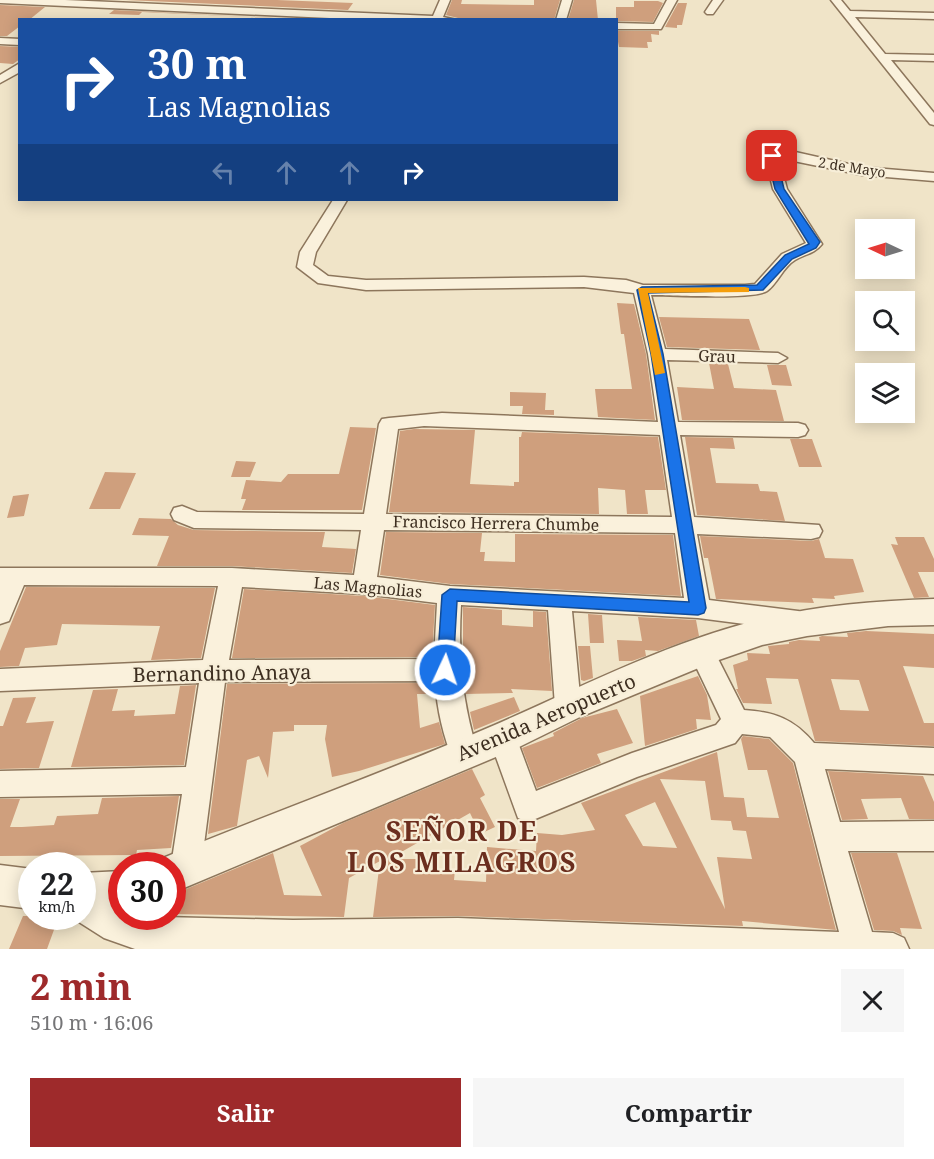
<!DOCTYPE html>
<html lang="es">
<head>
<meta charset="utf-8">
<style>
  body { margin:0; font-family:"Noto Serif",serif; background:#f6f6f6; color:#202124; height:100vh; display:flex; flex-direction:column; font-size:22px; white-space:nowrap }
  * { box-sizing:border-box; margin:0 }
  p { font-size:20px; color:#757577 }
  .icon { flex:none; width:33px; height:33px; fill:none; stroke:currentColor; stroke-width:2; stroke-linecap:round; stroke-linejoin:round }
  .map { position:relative; height:949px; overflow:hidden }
  .sheet { display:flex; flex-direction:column; background:#fff; flex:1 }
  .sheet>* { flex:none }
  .banner { position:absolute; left:18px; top:18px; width:600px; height:183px; border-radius:0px; box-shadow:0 3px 15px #0003; background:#1a4fa0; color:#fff; overflow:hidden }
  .needle { width:39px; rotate:274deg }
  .buttons { position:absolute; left:855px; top:219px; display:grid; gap:12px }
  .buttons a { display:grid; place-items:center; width:60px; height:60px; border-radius:0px; background:#fff; box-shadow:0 3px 15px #0003; font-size:30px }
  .speed { position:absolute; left:18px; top:852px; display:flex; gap:12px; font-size:30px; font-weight:700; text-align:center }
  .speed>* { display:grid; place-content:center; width:78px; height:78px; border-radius:50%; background:#fff; box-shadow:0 3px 15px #0003; line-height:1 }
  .speed small { font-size:15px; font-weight:400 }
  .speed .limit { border:9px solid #d22; background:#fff; color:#111 }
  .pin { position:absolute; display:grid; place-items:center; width:51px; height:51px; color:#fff; margin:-26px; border-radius:12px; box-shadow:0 3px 9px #0006 }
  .me { position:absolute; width:66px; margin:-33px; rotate:3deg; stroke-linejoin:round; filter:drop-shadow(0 0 4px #0008) }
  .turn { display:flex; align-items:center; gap:21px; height:126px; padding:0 30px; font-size:27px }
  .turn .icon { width:78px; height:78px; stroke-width:2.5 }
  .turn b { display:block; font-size:42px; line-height:51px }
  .lanes { display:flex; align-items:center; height:57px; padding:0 30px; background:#0003; justify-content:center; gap:30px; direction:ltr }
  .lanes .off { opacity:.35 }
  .round { display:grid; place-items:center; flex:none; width:63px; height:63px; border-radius:0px; background:#f6f6f6 }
  .head { display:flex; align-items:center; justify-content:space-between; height:102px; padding:0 30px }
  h1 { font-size:36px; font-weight:700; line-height:45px; color:#9e2a2b }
  .action { display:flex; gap:12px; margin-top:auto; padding:12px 30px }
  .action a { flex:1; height:69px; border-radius:0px; background:#9e2a2b; color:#fff; font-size:24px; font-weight:700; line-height:69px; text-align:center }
  .action a+a { background:#f6f6f6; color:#202124 }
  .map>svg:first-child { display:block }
  .building { fill:#cf9f7d; fill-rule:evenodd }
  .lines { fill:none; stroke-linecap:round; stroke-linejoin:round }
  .minor-casing { stroke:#8d765c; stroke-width:3 }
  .tertiary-casing { stroke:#8d765c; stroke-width:3 }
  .minor { fill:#faf1dc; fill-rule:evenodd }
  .tertiary { fill:#faf1dc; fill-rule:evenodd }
  .route { fill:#1a73e8; stroke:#114b97; stroke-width:1.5 }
  .slow { fill:#f59e0b }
  .labels { text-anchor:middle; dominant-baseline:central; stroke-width:4.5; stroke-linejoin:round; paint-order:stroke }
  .far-street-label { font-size:14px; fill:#3d2e20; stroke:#f7eed8 }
  .street-label { font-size:16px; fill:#3d2e20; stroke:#f7eed8 }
  .near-street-label { font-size:20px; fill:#3d2e20; stroke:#f7eed8 }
  .near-district-label { font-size:27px; font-weight:bold; letter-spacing:1.5px; fill:#6b2e1e; stroke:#f7eed8 }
</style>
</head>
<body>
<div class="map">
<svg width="934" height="949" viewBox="0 0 934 949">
  <rect width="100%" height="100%" fill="#f0e4c8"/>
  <!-- building -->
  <path class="building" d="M126 0H277L353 3 348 10Z
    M452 0H462L461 4 534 5V0H560L554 20 458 18 446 15Z
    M574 0H596L598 20H568Z
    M634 1H658L663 3 653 22 616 21V7H634Z
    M678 3H687L682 25H677V28L665 27Z
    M0 5 45 7 29 20H20V26L7 36H0Z
    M114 10 313 20 142 12 139 15 109 14Z
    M616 31H659V35L651 34 652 42H647L648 48 619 47Z
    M0 46 20 47V59L13 64 0 63Z
    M617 303 634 304 646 354 655 420 598 417 595 389H632L624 334H621Z
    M659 317 749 319 760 350 667 347Z
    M709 363 728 364 734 388 776 390 784 421 682 420 677 387 714 389Z
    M767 365H786L792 386 772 385Z
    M510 392 546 393 545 410H554V415L522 414 523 406H510Z
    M350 427 376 428 362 510H242L246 499H241L246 480 281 482 288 474H339Z
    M414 429 475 430 470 484 514 486V482H519V437H521L522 432 658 437 666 490H645L648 514H627L625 490 598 488 599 514 389 512 400 431Z
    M685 437 733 438 735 449 710 448 716 483 758 484 760 491 777 492 785 521 697 515Z
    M790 439H812L822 467H799Z
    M236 461 256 462 250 477H231Z
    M105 472 136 473 120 509H89Z
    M29 494 24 516 7 518 13 496Z
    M139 518 171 519 178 525 194 530 325 532 322 547 356 549 352 573 232 566H157L169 536 132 535Z
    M386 532 482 533 480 552H485L484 561 515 562V534L673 535 681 596 450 584 380 575Z
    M700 536 811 541 819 539 825 558 853 559 864 592 834 596 835 599 812 598 814 603 716 599 708 558H704Z
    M895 537H924L934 559V572H918L929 597 914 598 891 544 898 545Z
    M26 587 215 588 201 658 151 660 160 626 62 624 57 645 25 648 19 666 0 667V651Z
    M244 589 364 596 435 605 432 657 232 658Z
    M463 607 502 610V625L533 627V611L546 612 552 691 511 689 513 693 466 694 463 661Z
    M588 614 602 615 604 643H590Z
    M638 617 696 620 699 636 658 651 645 650 646 656 632 661H619L617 640 642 641Z
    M866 631 934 634V668L903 666 924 723H934V746L815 741 798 679 766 678 772 704 743 703 736 689H738L733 665 748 660 747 653 770 654 768 646 789 644V642L799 640 820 641 819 637 822 636 848 637 847 633ZM831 679 859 680 869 711 840 710Z
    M578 646H590L593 678 584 681 581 680Z
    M698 676 707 695 711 720 696 719 697 729 645 746 640 696Z
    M433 683 434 694H417L420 728 439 722 445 744 359 771 332 777 325 739 327 725H294V731L273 732 268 778 259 756 247 760 237 826 208 834 227 684Z
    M196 685 184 765 71 767 93 690 118 689 112 711 135 710 134 716 175 714 180 686Z
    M36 697 26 723 54 721 39 768 0 769V726H3L13 698Z
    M514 697 520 711 474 730 470 712Z
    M617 709 633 743 597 754 601 763 537 788 522 748 554 736 553 733 582 718Z
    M743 736 769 739 793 763 836 930 742 921 743 926 458 916 373 917 380 861 349 878 344 917 172 914V895L273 853 284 895 322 896 300 846 343 823 472 769 485 795 480 798 495 827 480 834 470 813 389 859H438L437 869 455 870 454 880 486 882 487 847 536 851 537 833 562 835 595 830 581 803 717 752 724 797 744 798 747 817 779 818 767 770H748L741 739ZM660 779 705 781 711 820 731 821 733 830 746 831 752 859 717 857 725 909ZM655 802 677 848 643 846 625 815Z
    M828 771 923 776 934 802V819H909L901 798 861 799 868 819 842 820Z
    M179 796 171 848 137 850 136 855 0 856V799H20L10 827H22L54 825 57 816 98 814 102 798Z
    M851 853H897L922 929 900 928 902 935 893 931 874 930Z
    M23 916H59L47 949H9Z"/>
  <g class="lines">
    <defs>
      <path id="minor" d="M0 0H65L433 16 440 0H450L443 17 457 20H373L0 3Z
        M562 0H572L566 20H556Z
        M667 0H677L661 29H616V23L654 24Z
        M713 0H723L713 14H707L705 12Z
        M831 0H841L850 11 934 13V19L855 17 885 54 934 55V61L891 60 934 113V125L930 124Z
        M0 38 20 39V45L0 44Z
        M20 63V72L0 83V75Z
        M782 149 862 167 934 173V181L862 175 779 158 787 189 822 244C814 254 805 254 795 260 783 267 778 283 767 291 754 300 671 295 651 295L665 349 778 353 787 358 778 363 667 360 678 422 798 423 805 425 808 430 805 435 798 437 680 435 694 517 819 525 822 531 819 537 811 539 697 534 709 600 798 611 807 614 810 621 807 628 798 631 698 618 572 611 581 706 577 714 568 718 559 714 555 706 548 610 461 605C458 657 462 703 478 753L474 762 464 766 454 762C443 737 437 708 435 681L225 682 201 868 197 879 186 883 175 879 171 866 182 794 0 797V771L186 767 199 683 0 691V669L203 660 218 586 24 585 9 621 0 624V568H232L354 575 361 530 194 528 174 520 171 514 174 508 182 506 197 512 364 514 379 424 382 419 389 418 442 413 658 422 648 354 634 293 584 287 366 290 318 283 297 267 300 252 333 200H347L316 252 313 265 328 276 366 280 584 277 626 280 643 285H745L755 284 782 254 806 243 773 189 765 156ZM424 426 660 435 672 517 386 514 398 429ZM384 530 675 533 684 598 450 586 377 577ZM242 587 364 594 437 603 434 659 229 660Z
        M702 641 711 645 744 710C775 712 794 719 814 743L934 748V774L825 769 840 822 934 821V851H848L872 932 893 933 904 938 909 949H135L104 938 71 917 82 916V891L122 913V916L293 920 458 918 839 932 795 762 770 737 742 734 735 743 637 777 528 822 518 818 489 738 493 729 503 726 513 729 536 791 632 753 716 725 721 719 689 652 693 645Z"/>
      <path id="tertiary" d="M934 599V625L888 626 807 636 762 645 713 662 580 717 515 749 172 893V866H156L158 860C268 814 381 774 490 727 578 689 669 641 763 619 819 605 877 601 934 599Z
        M0 865 32 869V909L0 905Z
        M122 871V911L82 913V873Z"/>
    </defs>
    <!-- minor casing -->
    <use href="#minor" class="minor-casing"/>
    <!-- tertiary casing -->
    <use href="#tertiary" class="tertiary-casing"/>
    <!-- minor -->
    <use href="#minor" class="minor"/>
    <!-- tertiary -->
    <use href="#tertiary" class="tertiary"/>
  </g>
  <!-- route -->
  <path class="route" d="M772 153 776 156 784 189 820 242 816 248 792 259 763 290 648 293 663 354 706 608 704 613 698 615 457 601 453 670 451 675H439L437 670 442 595 450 589 689 602 651 354 637 290 642 287 757 285 785 255 809 244 775 189 767 156Z"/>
  <!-- slow -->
  <path class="slow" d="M745 287 749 288V292L648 293 665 373 655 375 638 288Z"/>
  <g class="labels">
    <!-- far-street labels -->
    <g class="far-street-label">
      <text transform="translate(852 167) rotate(9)">2 de Mayo</text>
    </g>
    <!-- street labels -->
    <g class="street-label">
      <text transform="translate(717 356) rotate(2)">Grau</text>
      <text transform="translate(496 523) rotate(1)">Francisco Herrera Chumbe</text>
      <text transform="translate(368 587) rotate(5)">Las Magnolias</text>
    </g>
    <!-- near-street labels -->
    <g class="near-street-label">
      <text transform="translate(222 673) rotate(-1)">Bernandino Anaya</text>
      <text transform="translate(546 717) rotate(-23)">Avenida Aeropuerto</text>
    </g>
    <!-- near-district labels -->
    <g class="near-district-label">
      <text x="462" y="830">SEÑOR DE<tspan x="462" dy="31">LOS MILAGROS</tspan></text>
    </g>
  </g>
</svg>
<div class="buttons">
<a><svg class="needle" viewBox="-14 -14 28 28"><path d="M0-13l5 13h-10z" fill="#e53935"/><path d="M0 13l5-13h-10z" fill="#757577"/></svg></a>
<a><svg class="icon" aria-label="search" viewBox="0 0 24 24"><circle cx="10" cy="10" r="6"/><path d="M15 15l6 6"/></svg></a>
<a><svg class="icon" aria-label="layers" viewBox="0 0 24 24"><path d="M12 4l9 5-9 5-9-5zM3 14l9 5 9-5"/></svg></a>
</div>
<div class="speed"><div>22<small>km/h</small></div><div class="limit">30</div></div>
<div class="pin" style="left:772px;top:156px;background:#d93025"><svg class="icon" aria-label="arrive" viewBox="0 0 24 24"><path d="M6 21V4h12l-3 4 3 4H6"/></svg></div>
<svg class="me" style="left:445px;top:670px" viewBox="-20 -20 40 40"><circle r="17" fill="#1a73e8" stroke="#fff" stroke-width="3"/><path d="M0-11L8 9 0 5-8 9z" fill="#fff"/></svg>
<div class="banner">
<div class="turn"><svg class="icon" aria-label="right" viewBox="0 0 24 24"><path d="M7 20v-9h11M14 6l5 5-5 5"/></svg><div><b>30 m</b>Las Magnolias</div></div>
<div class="lanes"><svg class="icon off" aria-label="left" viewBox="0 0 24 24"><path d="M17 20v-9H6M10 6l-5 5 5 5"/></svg><svg class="icon off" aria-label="ahead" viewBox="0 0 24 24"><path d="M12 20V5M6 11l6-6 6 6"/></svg><svg class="icon off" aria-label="ahead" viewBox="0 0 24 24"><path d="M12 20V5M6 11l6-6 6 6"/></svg><svg class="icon" aria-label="right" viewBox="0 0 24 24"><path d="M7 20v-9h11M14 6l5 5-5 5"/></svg></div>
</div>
</div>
<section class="sheet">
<div class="head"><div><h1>2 min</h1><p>510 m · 16:06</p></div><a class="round"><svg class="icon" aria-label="close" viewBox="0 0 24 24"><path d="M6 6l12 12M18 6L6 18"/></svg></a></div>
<div class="action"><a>Salir</a><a>Compartir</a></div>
</section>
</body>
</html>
